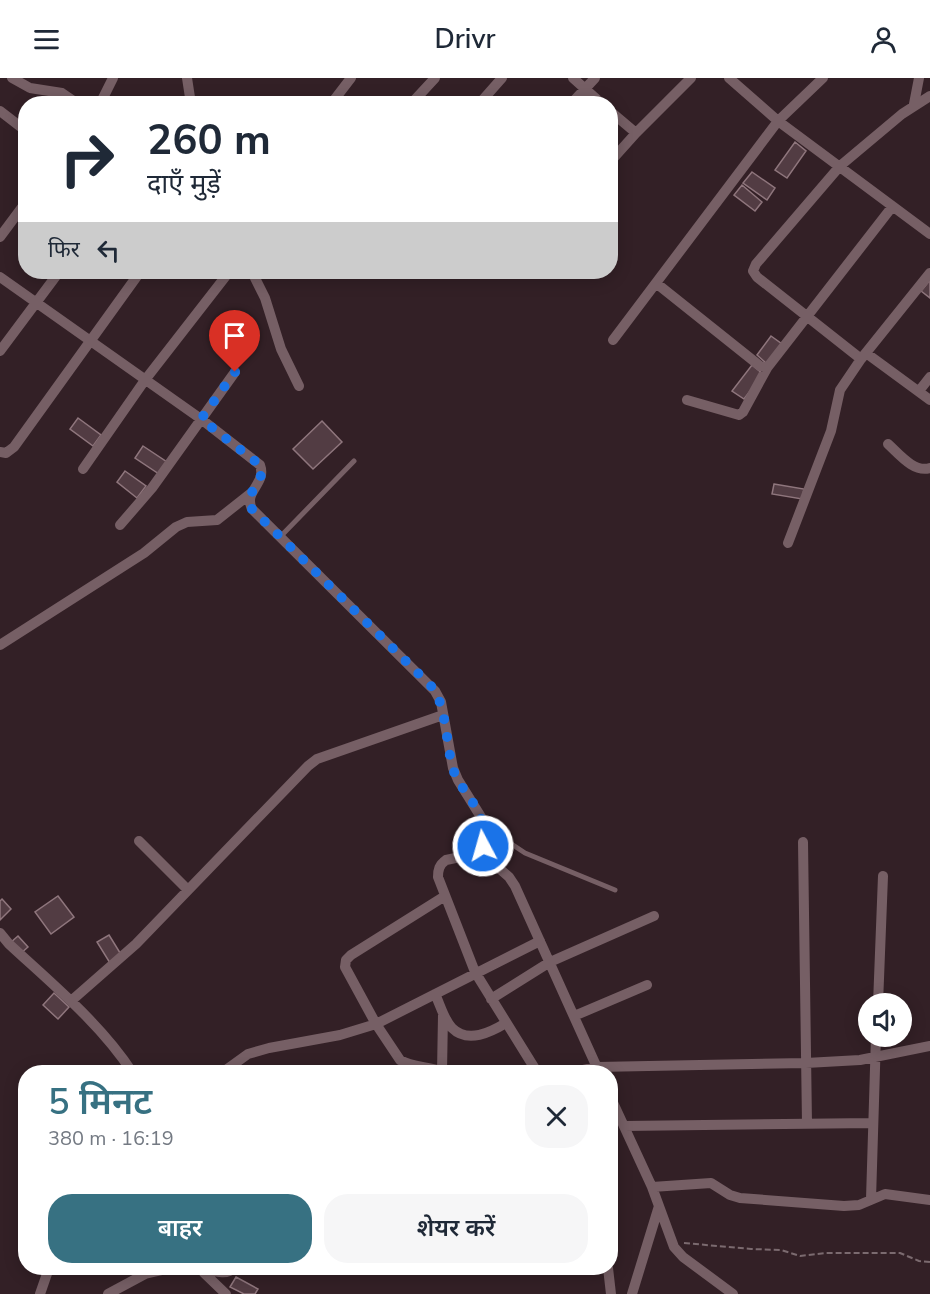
<!DOCTYPE html>
<html lang="hi">
<head>
<meta charset="utf-8">
<style>
  body { margin:0; font-family:"Nunito Sans","Noto Sans Devanagari",sans-serif; background:#f6f6f7; color:#1f2937; height:100vh; display:flex; flex-direction:column; font-size:22px; white-space:nowrap }
  * { box-sizing:border-box; margin:0 }
  p { font-size:20px; color:#747a83 }
  .icon { flex:none; width:33px; height:33px; fill:none; stroke:currentColor; stroke-width:2; stroke-linecap:round; stroke-linejoin:round }
  .map { position:relative; flex:1; overflow:hidden }
  .details { position:absolute; left:18px; top:987px; width:600px; height:210px; display:flex; flex-direction:column; background:#fff; border-radius:24px; box-shadow:0 3px 15px #0003 }
  .details>* { flex:none }
  .guide { position:absolute; left:18px; top:18px; width:600px; height:183px; border-radius:24px; box-shadow:0 3px 15px #0003; background:#fff; color:#1f2937; overflow:hidden }
  .controls { position:absolute; left:858px; top:915px; display:grid; gap:12px }
  .controls a { display:grid; place-items:center; width:54px; height:54px; border-radius:50%; background:#fff; box-shadow:0 3px 15px #0003; font-size:30px }
  .pin { position:absolute; display:grid; place-items:center; width:51px; height:51px; color:#fff; margin:-62px -26px; border-radius:50% 50% 50% 0; rotate:-45deg; box-shadow:0 0 6px #0007 }
  .pin .icon { rotate:45deg }
  .me { position:absolute; width:66px; margin:-33px; rotate:354deg; stroke-linejoin:round; filter:drop-shadow(0 0 4px #0008) }
  .turn { display:flex; align-items:center; gap:21px; height:126px; padding:0 30px; font-size:27px }
  .turn .icon { width:78px; height:78px; stroke-width:2.5 }
  .turn b { display:block; font-size:42px; line-height:51px }
  .then { display:flex; align-items:center; height:57px; padding:0 30px; background:#0003; gap:12px; font-size:22px }
  .round { display:grid; place-items:center; flex:none; width:63px; height:63px; border-radius:24px; background:#f6f6f7 }
  .headline { display:flex; align-items:center; justify-content:space-between; height:102px; padding:0 30px }
  h1 { font-size:36px; font-weight:600; line-height:45px; color:#377182 }
  .primary-button { display:flex; gap:12px; margin-top:auto; padding:12px 30px }
  .primary-button a { flex:1; height:69px; border-radius:24px; background:#377182; color:#fff; font-size:24px; font-weight:600; line-height:69px; text-align:center }
  .primary-button a+a { background:#f6f6f7; color:#1f2937 }
  header { display:flex; justify-content:space-between; align-items:center; height:78px; padding:0 30px; background:#fff; font-size:27px; font-weight:600 }
  .map>svg:first-child { display:block }
  .building { fill:#523c43; stroke:#8f767d; stroke-width:1.5 }
  .lines { fill:none; stroke-linecap:round; stroke-linejoin:round }
  .path { stroke:#7b6a6f; stroke-width:2; stroke-dasharray:6 3; stroke-linecap:butt }
  .lane { stroke:#765f65; stroke-width:5 }
  .street { stroke:#765f65; stroke-width:10 }
  .route { stroke:#1a73e8; stroke-width:10; stroke-dasharray:0 18 }
</style>
</head>
<body>
<header><svg class="icon" aria-label="menu" viewBox="0 0 24 24"><path d="M4 6h16M4 12h16M4 18h16"/></svg>Drivr<svg class="icon" aria-label="person" viewBox="0 0 24 24"><circle cx="12" cy="8" r="4"/><path d="M4 21q1-7 8-7t8 7"/></svg></header>
<div class="map">
<svg width="930" height="1216" viewBox="0 0 930 1216">
  <rect width="100%" height="100%" fill="#332026"/>
  <!-- building -->
  <path class="building" d="M795 64 806 73 787 100 775 92Z
    M752 94 775 110 767 122 743 105Z
    M742 107 762 124 755 133 734 117Z
    M930 202V220L921 213Z
    M771 258 782 266 767 286 757 277Z
    M752 287 763 296 744 321 732 313Z
    M78 340 101 357 93 368 70 351Z
    M322 343 342 364 313 391 293 371Z
    M143 368 167 384 159 396 135 380Z
    M125 393 146 408 137 420 117 404Z
    M774 406 804 411 802 421 772 416Z
    M58 818 74 839 51 856 35 834Z
    M2 821 11 831 0 842V823Z
    M109 857 122 878 110 885 97 864Z
    M18 858 28 869 20 876 10 865Z
    M54 915 69 929 58 941 43 927Z
    M236 1199 258 1211 255 1216H244L230 1209Z"/>
  <g class="lines">
    <!-- path -->
    <path class="path" d="M684 1165 751 1171 781 1172 800 1178 826 1175H900L919 1183 930 1184"/>
    <!-- lane -->
    <path class="lane" d="M280 459 354 383
      M484 748 525 775 615 812"/>
    <!-- street -->
    <path class="street" d="M12 0 30 10 62 15 78 26
      M187 0 191 26
      M573 0 602 26
      M729 0 778 43 930 156
      M100 26 113 0
      M331 26 351 0
      M411 26 435 0
      M479 26 502 0
      M571 26 595 0
      M914 26 919 0
      M0 33 26 53
      M610 33 636 55
      M610 84 636 55 691 0
      M0 159 26 124
      M252 194 265 220 281 271 299 308
      M0 199 201 341 260 387C267 406 243 413 252 431L435 613 441 624 453 690 458 702 481 739 483 747 484 774 493 785 509 799 515 808 599 994
      M656 205 760 288 767 290 892 129
      M613 262 778 43 823 0
      M0 273 59 194
      M866 275 930 322
      M861 281 757 199 753 193 756 186 840 88 902 36 930 18
      M919 313 930 299
      M687 322 739 337 743 334 767 290
      M888 366C899 376 914 395 930 390
      M0 374 6 375 14 369 140 194
      M83 391 145 302 229 194
      M120 447 152 410 235 294
      M788 465 831 353 840 312 861 281 930 195
      M0 567 144 475 176 449 187 444 217 442 250 416
      M139 763 188 812
      M803 764 807 1046
      M484 774 446 782C439 787 438 792 438 799L475 894 537 994
      M0 855 9 866C51 905 101 946 132 994
      M435 916C440 926 444 942 452 950 468 966 491 954 506 945
      M491 921 550 884 654 838
      M71 923 136 866 308 688 317 681 443 637
      M878 926 883 798
      M574 938 647 907
      M223 994 248 976 269 970 340 957 376 946 540 863
      M442 994 443 937
      M443 994C430 988 412 990 400 982L376 946 345 889 346 882 351 877 445 818
      M574 994 597 989 806 985 860 982 930 968
      M610 1018 652 1109 674 1169 683 1179 733 1216
      M624 1048 873 1045
      M652 1109 711 1105 730 1117 740 1120 844 1128 859 1127 885 1116 930 1122
      M871 1121 876 958
      M201 1190 204 1195 226 1216
      M205 1190C215 1193 226 1198 234 1190
      M608 1190 611 1216
      M40 1216 49 1190
      M108 1216 145 1196 171 1190
      M632 1216 659 1128"/>
  </g>
  <g class="lines">
    <!-- route -->
    <path class="route" d="M235 294 201 341 260 387C267 406 242 413 252 431L435 612C447 637 446 665 453 691 459 709 474 722 481 740 484 749 483 759 483 768"/>
  </g>
</svg>
<div class="controls">
<a><svg class="icon" aria-label="sound" viewBox="0 0 24 24"><path d="M4 9h4l5-4v14l-5-4H4zM17 9q2 3 0 6"/></svg></a>
</div>
<div class="pin" style="left:235px;top:294px;background:#d93025"><svg class="icon" aria-label="arrive" viewBox="0 0 24 24"><path d="M6 21V4h12l-3 4 3 4H6"/></svg></div>
<svg class="me" style="left:483px;top:768px" viewBox="-20 -20 40 40"><circle r="17" fill="#1a73e8" stroke="#fff" stroke-width="3"/><path d="M0-11L8 9 0 5-8 9z" fill="#fff"/></svg>
<div class="guide">
<div class="turn"><svg class="icon" aria-label="right" viewBox="0 0 24 24"><path d="M7 20v-9h11M14 6l5 5-5 5"/></svg><div><b>260 m</b>दाएँ मुड़ें</div></div>
<div class="then">फिर<svg class="icon" aria-label="left" viewBox="0 0 24 24"><path d="M17 20v-9H6M10 6l-5 5 5 5"/></svg></div>
</div>
<section class="details">
<div class="headline"><div><h1>5 मिनट</h1><p>380 m · 16:19</p></div><a class="round"><svg class="icon" aria-label="close" viewBox="0 0 24 24"><path d="M6 6l12 12M18 6L6 18"/></svg></a></div>
<div class="primary-button"><a>बाहर</a><a>शेयर करें</a></div>
</section>
</div>
</body>
</html>
